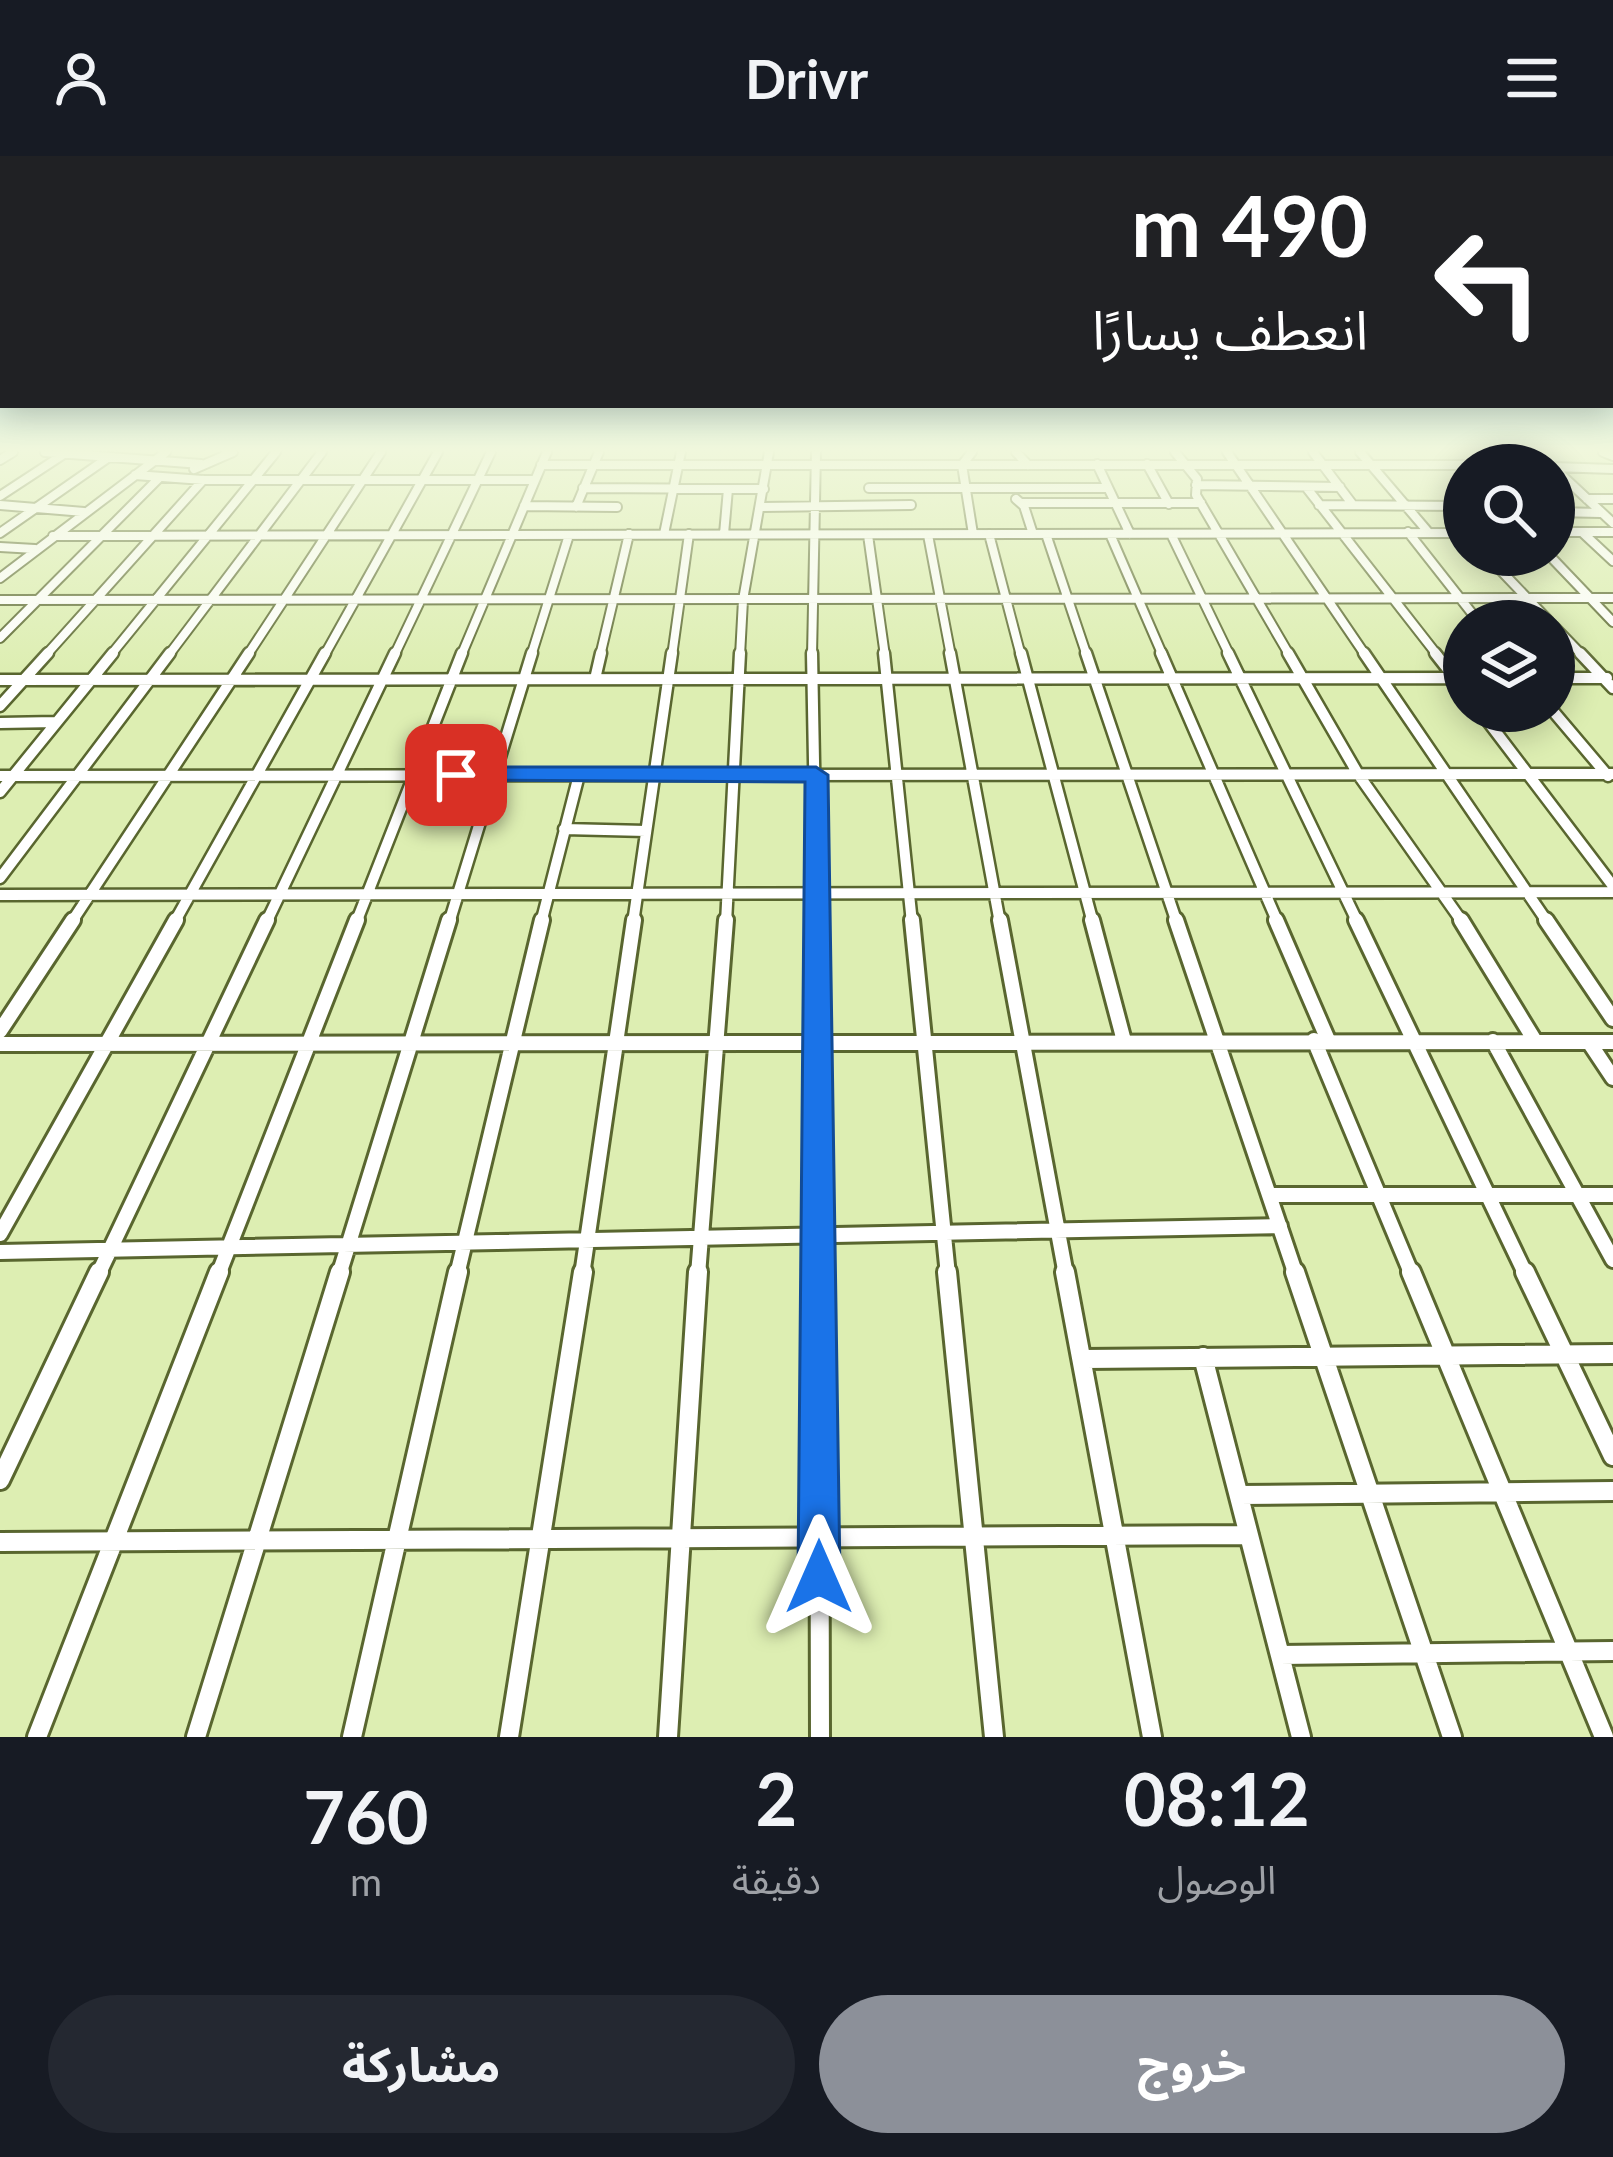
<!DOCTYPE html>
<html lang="ar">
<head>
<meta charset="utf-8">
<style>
  body { margin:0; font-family:Lato,"Noto Sans Arabic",sans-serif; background:#242831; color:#f1f3f6; direction:rtl; height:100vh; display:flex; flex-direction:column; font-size:45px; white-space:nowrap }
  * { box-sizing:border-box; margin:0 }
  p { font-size:39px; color:#9ea1a6 }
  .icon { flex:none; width:66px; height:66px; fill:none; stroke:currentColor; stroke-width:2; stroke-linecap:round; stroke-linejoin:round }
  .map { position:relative; height:1581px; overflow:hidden; direction:ltr }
  .panel { display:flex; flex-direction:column; background:#171b24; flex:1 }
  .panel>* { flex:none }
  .top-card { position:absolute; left:0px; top:0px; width:1614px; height:252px; box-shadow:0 6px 30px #0003; direction:rtl; background:#202124; color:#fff; overflow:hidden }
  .fabs { position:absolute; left:1443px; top:288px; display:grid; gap:24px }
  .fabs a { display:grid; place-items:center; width:132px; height:132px; border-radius:50%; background:#171b24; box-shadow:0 6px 30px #0003; font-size:60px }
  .pin { position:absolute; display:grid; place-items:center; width:102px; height:102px; color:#fff; margin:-51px; border-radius:24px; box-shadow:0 6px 18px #0006 }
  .me { position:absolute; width:132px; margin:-66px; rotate:0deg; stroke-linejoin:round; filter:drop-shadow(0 0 9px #0008) }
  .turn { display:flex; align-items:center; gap:42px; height:252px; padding:0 48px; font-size:54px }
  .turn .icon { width:156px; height:156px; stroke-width:2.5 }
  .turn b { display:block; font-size:84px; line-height:102px }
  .eta { display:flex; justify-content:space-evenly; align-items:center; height:204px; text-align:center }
  .eta b { font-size:72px; font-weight:700; line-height:84px }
  .button { display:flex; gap:24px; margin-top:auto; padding:24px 48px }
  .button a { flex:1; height:138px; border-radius:72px; background:#8c9099; color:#fff; font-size:48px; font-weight:700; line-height:138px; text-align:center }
  .button a+a { background:#242831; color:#f1f3f6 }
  header { display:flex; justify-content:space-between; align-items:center; height:156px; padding:0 48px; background:#171b24; font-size:54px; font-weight:700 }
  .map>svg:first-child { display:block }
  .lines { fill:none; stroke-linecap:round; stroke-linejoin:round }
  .minor-far3-casing { stroke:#59662f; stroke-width:12 }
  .minor-far2-casing { stroke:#59662f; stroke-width:15 }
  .minor-far1-casing { stroke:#59662f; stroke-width:20 }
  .minor-casing { stroke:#59662f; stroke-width:24 }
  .minor-far3 { stroke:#fff; stroke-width:8 }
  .minor-far2 { stroke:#fff; stroke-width:10 }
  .minor-far1 { stroke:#fff; stroke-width:14 }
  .minor { stroke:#fff; stroke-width:18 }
  .route { fill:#1a73e8; stroke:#114b97; stroke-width:3 }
</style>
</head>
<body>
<header><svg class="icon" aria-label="menu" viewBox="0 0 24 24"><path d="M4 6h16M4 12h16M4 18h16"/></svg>Drivr<svg class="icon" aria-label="person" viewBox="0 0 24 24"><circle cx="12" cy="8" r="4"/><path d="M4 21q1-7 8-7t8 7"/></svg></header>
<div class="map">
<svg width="1613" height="1581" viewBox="0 0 1613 1581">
  <rect width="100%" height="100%" fill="#ddeeb2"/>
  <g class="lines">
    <defs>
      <path id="minor-far3" d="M45 296 201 308
        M972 296 962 309 973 378
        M1016 296 1028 309
        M1175 296 1197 323 1196 339 1290 500
        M1227 296 1366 500
        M1313 296 1353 349
        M1360 296 1429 377
        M1496 296 1510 309
        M1603 296 1613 300
        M0 304 13 296
        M1097 308 1130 378
        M1147 308 1169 348
        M541 309H1464
        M1554 311 1613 313
        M1554 312 1613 367
        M194 313 233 296
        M135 319 203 324H535
        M1196 329 1340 331
        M1306 331 1438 500
        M583 332 764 333
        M869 332H1108
        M0 340 64 298
        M1016 343 1024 350 1033 378
        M1587 343H1613
        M1022 347H1201
        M0 349 84 356
        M1319 349 1464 350
        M524 350 617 351
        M576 351 599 296
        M762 351 911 349
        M1554 356 1601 357
        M1408 376 1478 465
        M1554 376H1613
        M0 377 109 301
        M1583 377 1613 405
        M664 378 681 296
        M724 378 728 333
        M989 378 1021 500
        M1046 378 1087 500
        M1110 378 1163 500
        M1171 378 1230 500
        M868 379 885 500
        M928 379 951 500
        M53 380 1464 377
        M0 391 35 393
        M1486 399 1549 465
        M1549 399 1613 466
        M0 422 166 296
        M0 444 1613 442
        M1554 470 1583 500
        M0 482 159 322
        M45 500 203 324
        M110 500 276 296
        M168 500 322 296
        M247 500 381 296
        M324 500 438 296
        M394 500 491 296
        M461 500 547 296
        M531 500 569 379
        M600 500 629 378
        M672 500 689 378
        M740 500 743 444 769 296
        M812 500 816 296"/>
      <path id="minor-far2" d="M812 497 817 767
        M884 497 912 767
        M950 497 1000 767
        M1021 497 1093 767
        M1086 497 1177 767
        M1161 497 1278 767
        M1228 497 1358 767
        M1288 497 1358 618 1463 767
        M1364 497 1548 767
        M1435 497 1464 534
        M1580 497 1613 532
        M1554 522H1607
        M595 523 601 497
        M0 524 1464 522
        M0 550 48 497
        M1480 555 1613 730
        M1553 555 1608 620
        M0 567 56 566
        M0 620 1613 618
        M0 636 113 497
        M564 673 646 675
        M0 722 170 497
        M0 739 1613 736
        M71 767 249 497
        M174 767 325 497
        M266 767 395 497
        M356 767 462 497
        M449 767 532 497
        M541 767 579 619
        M633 767 672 497
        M726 767 740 497"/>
      <path id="minor-far1" d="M817 764 819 1119
        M912 764 948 1119
        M1000 764 1066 1119
        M1092 764 1124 885
        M1176 764 1296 1119
        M1276 764 1328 884
        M1356 764 1526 1119
        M1461 764 1535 885
        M1546 764 1613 863
        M0 875 73 764
        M1314 884 1412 1119
        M1493 885 1613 1104
        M1589 886 1613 922
        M0 888 1613 886
        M1269 1039H1613
        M0 1078 176 764
        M0 1096 1280 1070
        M98 1119 267 764
        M218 1119 357 764
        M339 1119 449 764
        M457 1119 542 764
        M582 1119 634 764
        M698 1119 726 764"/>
      <path id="minor" d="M819 1116 820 1581
        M947 1116 994 1581
        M1065 1116 1152 1581
        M1295 1116 1452 1581
        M1411 1116 1604 1581
        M1525 1116 1613 1300
        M1203 1201 1301 1581
        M1085 1203 1613 1198
        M0 1324 99 1116
        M1239 1339 1613 1335
        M0 1386 1249 1379
        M1280 1499 1613 1495
        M37 1581 219 1116
        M196 1581 340 1116
        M352 1581 458 1116
        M509 1581 583 1116
        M668 1581 698 1116"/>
    </defs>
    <!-- minor-far3 casing -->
    <use href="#minor-far3" class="minor-far3-casing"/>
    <!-- minor-far2 casing -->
    <use href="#minor-far2" class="minor-far2-casing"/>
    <!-- minor-far1 casing -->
    <use href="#minor-far1" class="minor-far1-casing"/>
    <!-- minor casing -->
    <use href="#minor" class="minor-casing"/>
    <!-- minor-far3 -->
    <use href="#minor-far3" class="minor-far3"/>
    <!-- minor-far2 -->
    <use href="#minor-far2" class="minor-far2"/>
    <!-- minor-far1 -->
    <use href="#minor-far1" class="minor-far1"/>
    <!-- minor -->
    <use href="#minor" class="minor"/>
  </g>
  <!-- sky -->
  <linearGradient id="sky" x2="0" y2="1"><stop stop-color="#7bc6de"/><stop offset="0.57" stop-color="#f0f7dc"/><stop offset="1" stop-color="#f0f7dc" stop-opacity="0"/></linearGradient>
  <rect width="1613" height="517" fill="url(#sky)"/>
  <!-- route -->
  <path class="route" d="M456 611H816L828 619 840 1421 834 1436 819 1443 804 1436 798 1421 805 626 448 624V613Z"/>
</svg>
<div class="fabs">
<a><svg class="icon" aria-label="search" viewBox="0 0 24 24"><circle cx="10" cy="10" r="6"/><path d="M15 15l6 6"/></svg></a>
<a><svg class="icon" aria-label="layers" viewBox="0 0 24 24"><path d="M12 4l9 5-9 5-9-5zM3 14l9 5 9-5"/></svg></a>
</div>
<div class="pin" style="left:456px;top:619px;background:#d93025"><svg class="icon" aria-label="arrive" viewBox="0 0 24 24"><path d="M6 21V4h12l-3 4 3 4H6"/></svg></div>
<svg class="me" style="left:819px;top:1421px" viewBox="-20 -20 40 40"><path d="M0-17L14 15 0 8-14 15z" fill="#1a73e8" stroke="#fff" stroke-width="4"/></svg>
<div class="top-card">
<div class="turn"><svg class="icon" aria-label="left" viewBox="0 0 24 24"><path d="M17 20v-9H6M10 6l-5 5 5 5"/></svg><div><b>490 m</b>انعطف يسارًا</div></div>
</div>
</div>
<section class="panel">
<div class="eta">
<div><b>08:12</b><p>الوصول</p></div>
<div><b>2</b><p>دقيقة</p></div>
<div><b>760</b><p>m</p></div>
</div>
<div class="button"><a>خروج</a><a>مشاركة</a></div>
</section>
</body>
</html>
